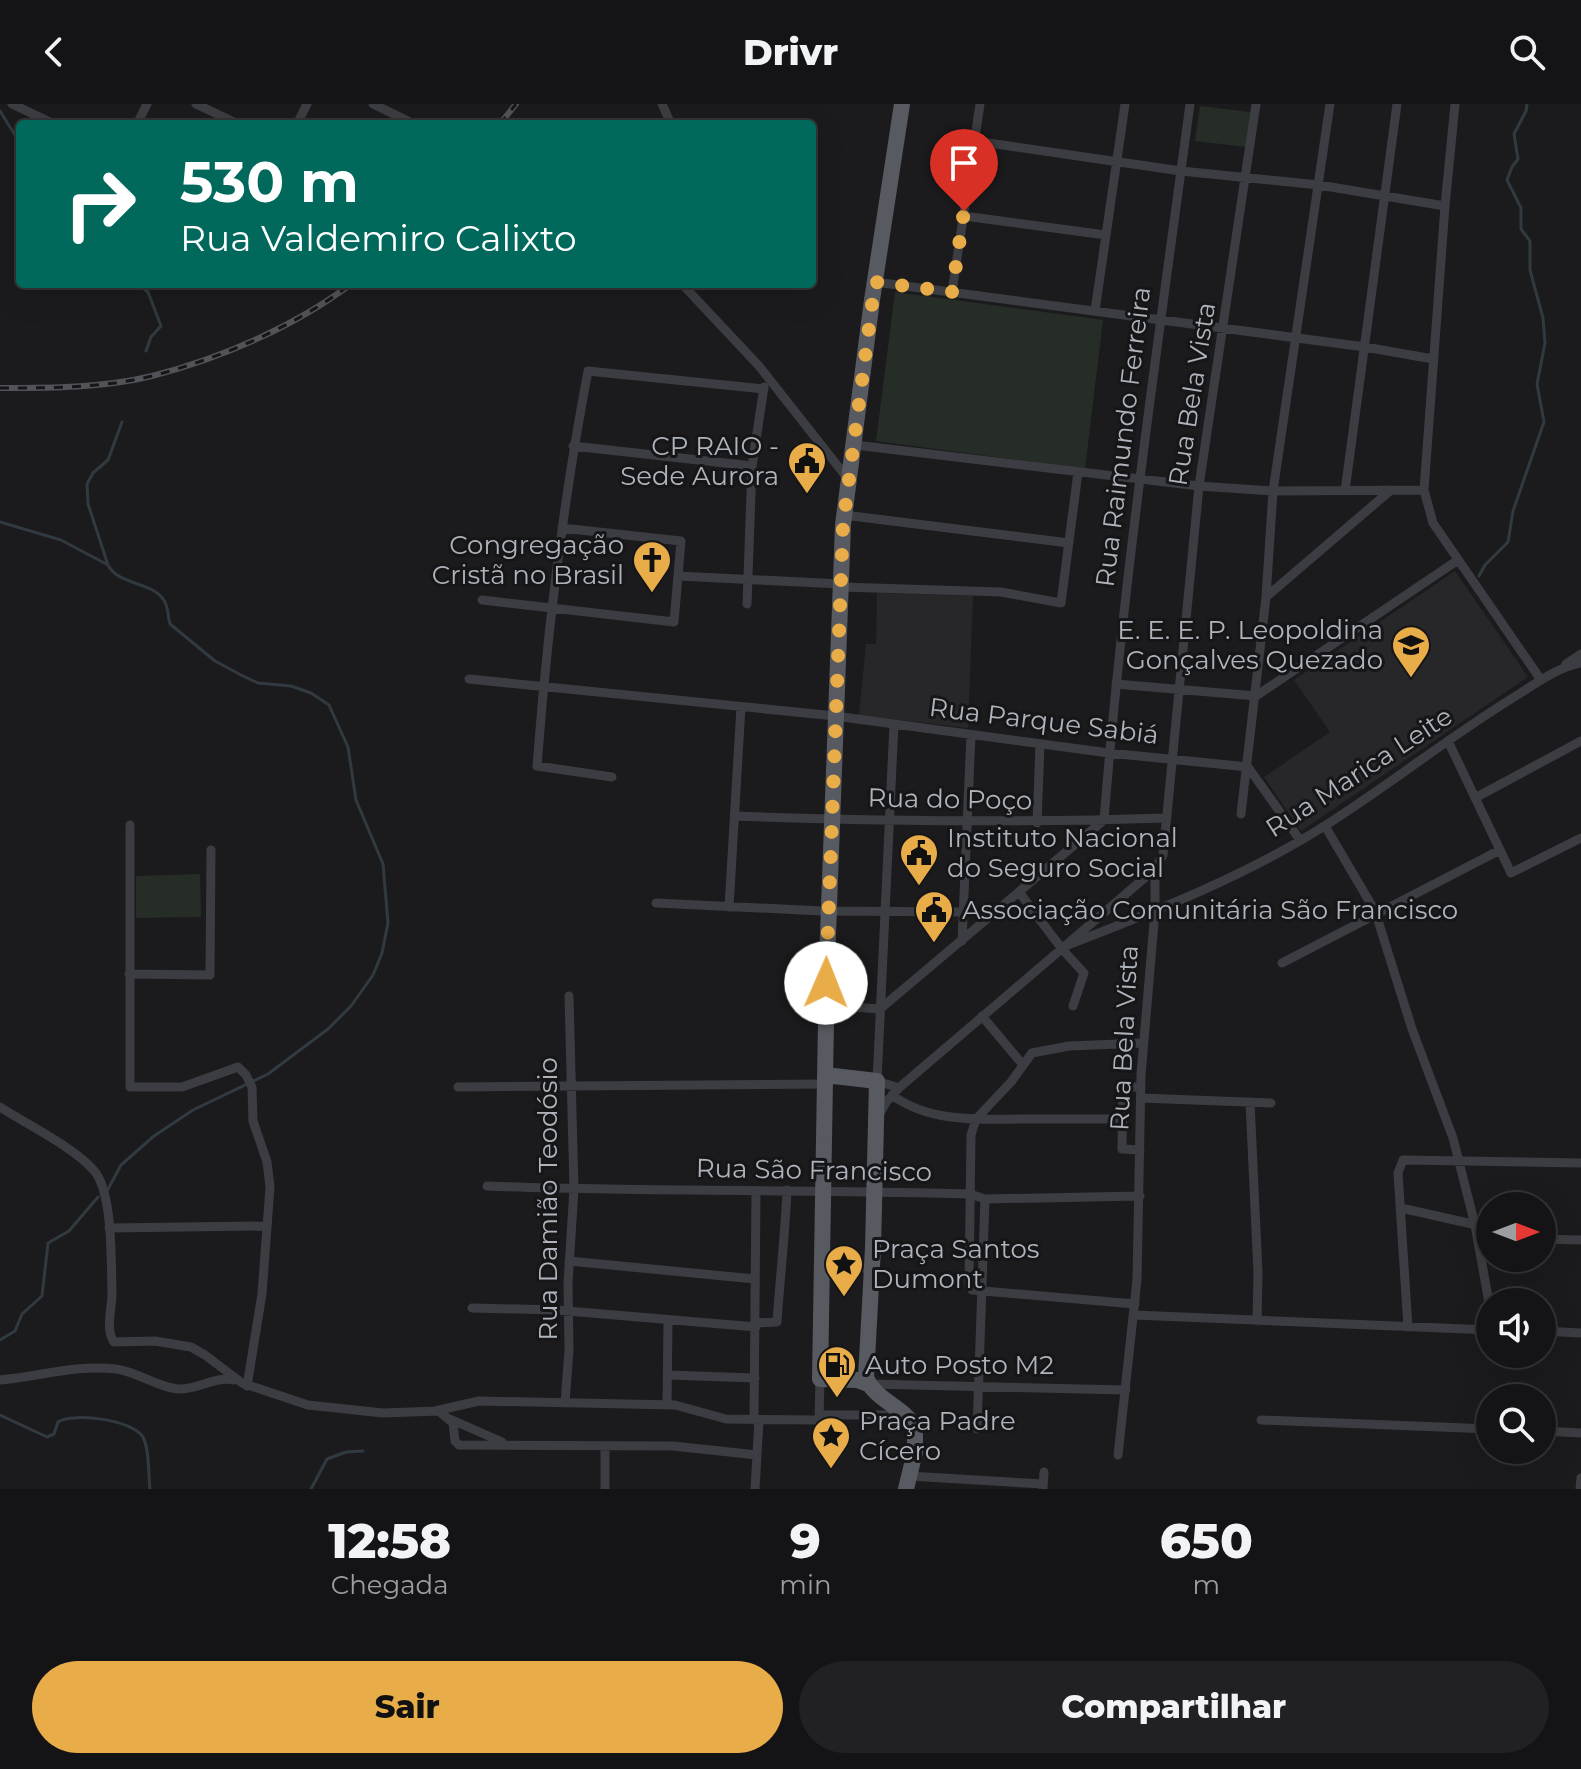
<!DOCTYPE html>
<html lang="pt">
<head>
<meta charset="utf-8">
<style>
  body { margin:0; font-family:Montserrat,sans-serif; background:#212123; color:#f1f3f6; height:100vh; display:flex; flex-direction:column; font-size:30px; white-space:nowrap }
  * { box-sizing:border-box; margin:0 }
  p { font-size:26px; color:#9d9ea1 }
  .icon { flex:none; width:44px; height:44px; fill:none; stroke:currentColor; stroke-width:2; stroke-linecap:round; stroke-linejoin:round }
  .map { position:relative; height:1385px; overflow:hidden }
  .panel { display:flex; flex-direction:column; background:#141416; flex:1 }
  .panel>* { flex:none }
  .guide { position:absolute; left:16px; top:16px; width:800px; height:168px; border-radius:8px; box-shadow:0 8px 32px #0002,0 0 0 2px #333335; background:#00695c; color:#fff; overflow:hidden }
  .needle { width:52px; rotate:90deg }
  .controls { position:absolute; left:1476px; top:1088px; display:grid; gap:16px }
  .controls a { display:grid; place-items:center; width:80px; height:80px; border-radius:50%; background:#141416; box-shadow:0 8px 32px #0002,0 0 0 2px #333335; font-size:40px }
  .pin { position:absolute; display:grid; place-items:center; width:68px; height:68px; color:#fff; margin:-82px -34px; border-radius:50% 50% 50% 0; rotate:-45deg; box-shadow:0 0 8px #0007 }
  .pin .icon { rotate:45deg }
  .me { position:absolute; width:88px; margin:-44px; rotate:1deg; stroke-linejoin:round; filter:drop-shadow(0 0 6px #0008) }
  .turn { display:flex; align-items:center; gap:28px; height:168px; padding:0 32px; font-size:36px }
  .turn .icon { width:104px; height:104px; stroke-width:2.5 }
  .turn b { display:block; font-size:56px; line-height:68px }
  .eta { display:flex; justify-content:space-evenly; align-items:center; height:136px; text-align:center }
  .eta b { font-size:48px; font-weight:800; line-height:56px }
  .action { display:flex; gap:16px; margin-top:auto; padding:16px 32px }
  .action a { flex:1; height:92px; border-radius:48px; background:#e8ac48; color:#111; font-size:32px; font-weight:800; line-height:92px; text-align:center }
  .action a+a { background:#212123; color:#f1f3f6 }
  header { display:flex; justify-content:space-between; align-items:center; height:104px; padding:0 32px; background:#141416; font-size:36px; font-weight:800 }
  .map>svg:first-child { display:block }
  .built { fill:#27272a }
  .green { fill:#252d26 }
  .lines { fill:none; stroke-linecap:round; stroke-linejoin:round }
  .stream { stroke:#313a41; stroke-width:3 }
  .street { stroke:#3c3d42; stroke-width:9 }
  .primary { stroke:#585a61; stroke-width:16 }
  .rail-casing { stroke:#515359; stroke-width:6 }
  .rail { stroke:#161618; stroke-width:3; stroke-dasharray:9; stroke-linecap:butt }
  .route { stroke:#e8ac48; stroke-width:14; stroke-dasharray:0 25.2 }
  .labels { text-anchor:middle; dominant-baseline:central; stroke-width:6; stroke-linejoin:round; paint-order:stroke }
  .street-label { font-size:26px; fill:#aeb3bc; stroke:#161618 }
  .poi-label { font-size:26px; fill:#aeb3bc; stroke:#161618; text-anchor:start }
</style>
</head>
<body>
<header><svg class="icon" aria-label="back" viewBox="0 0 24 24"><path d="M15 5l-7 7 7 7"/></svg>Drivr<svg class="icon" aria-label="search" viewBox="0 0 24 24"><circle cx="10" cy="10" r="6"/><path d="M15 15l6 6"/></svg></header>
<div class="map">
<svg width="1581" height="1385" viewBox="0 0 1581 1385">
  <rect width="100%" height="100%" fill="#1b1b1d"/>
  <!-- built -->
  <path class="built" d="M1455 467 1528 573 1301 727 1264 673 1330 628 1294 576Z
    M877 489 973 492 968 624 859 611 866 540H876Z"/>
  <!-- green -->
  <path class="green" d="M1200 2 1250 8 1246 43 1195 37Z
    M895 188 1103 216 1085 365 876 337Z
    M200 770 201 813 136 814V772Z"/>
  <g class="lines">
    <!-- stream -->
    <path class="stream" d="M0 7 20 39
      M137 180 148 188 161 222 151 233 146 247
      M0 418 61 436 108 461C118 481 150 477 163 495 169 502 167 511 170 520L215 557 241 571 258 579 291 582 311 589 329 601 348 643 356 696 383 760 388 819 382 849 373 871 351 902 328 925 268 970 193 1006 154 1032 121 1061 107 1087
      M108 461 88 400 87 380 93 369 108 356 122 318
      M1479 472 1485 461 1508 438 1513 407 1544 318 1537 280 1545 239 1543 214 1530 166V137L1521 125V104L1507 76 1512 63 1518 55 1514 30 1526 7 1527 0
      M0 1236 15 1227 22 1210 42 1192 48 1139 69 1127 98 1093
      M0 1311 47 1333 54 1330 58 1318C74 1308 133 1316 143 1333 150 1347 148 1370 150 1385
      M311 1385 327 1355 346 1348 363 1347"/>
    <!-- street -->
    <path class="street" d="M12 0 54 20
      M196 0 238 20
      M373 0 414 20
      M662 0 671 20
      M1455 0 1445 102 1424 386 1433 419 1541 576
      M137 20 147 0
      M297 20 307 0
      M975 37 1181 67 1319 81 1445 102
      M964 112 1106 131
      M875 178 1365 243 1433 255
      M682 180 759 262 848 375
      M952 188 980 0
      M1095 207 1125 0
      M855 341 1199 382 1273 387 1424 386
      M573 342 752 362
      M1345 387 1397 0
      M844 411 1069 439
      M678 472 841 480
      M841 483 1001 488 1061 499 1078 368
      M1266 493 1391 386
      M482 496 674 518 681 437 562 424
      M747 500 752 362 764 283
      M1566 560 1581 550
      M469 575 835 612 1109 649 1248 663
      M1116 580 1256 592 1458 456
      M894 620 877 977 899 984
      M1448 637 1511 769 1581 734
      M1248 663 1300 736
      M612 673 537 662C547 529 563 398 588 267L764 285
      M1475 694 1581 637
      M1241 710 1266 493 1273 387 1330 0
      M735 712C879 717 1021 719 1165 714
      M1037 719 1040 640
      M130 721V983H182L238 963 246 971 252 983 253 1017 267 1058 270 1083 262 1190 247 1282
      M1325 722 1375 807 1412 925 1453 1034 1475 1121 1490 1204
      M1019 788 1062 845 1084 869 1073 902
      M656 799 822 807 963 808
      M729 803 741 603
      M962 837 971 631
      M1068 841C1156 807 1246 772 1326 721 1389 681 1448 634 1511 595 1534 581 1555 564 1581 559
      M1282 859 1500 746
      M129 870 210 871 211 746
      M826 901 880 905 1104 716C1123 476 1158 239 1190 0
      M982 912 1023 961
      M458 983 824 980
      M892 991C931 1020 983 1015 1029 1015 1060 1015 1091 1015 1122 1015
      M1141 994 1271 999
      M1250 998 1258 1169 1257 1217
      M0 1003C26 1020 78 1045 96 1069 113 1094 111 1159 112 1190 112 1205 105 1225 114 1238L155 1237 191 1243 205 1251 242 1279 308 1301 383 1309 439 1307 453 1319 455 1337 459 1341 673 1342 757 1351
      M880 1009 887 997 900 983 1155 765
      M1140 1046 1122 1045 1123 987 1127 983H1141
      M487 1082C648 1088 809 1085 970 1090L985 1095 1140 1092
      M1401 1104 1490 1124
      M109 1124 265 1122
      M1542 1135 1581 1136
      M569 1157 755 1175
      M823 1164H872
      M1135 1200 972 1186 969 1180 971 1031 976 1015 1011 978 1032 949 1069 942 1143 939
      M472 1204 556 1206 756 1223
      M1134 1211 1490 1226
      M755 1219 777 1218C780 1174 785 1131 787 1086
      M1408 1223 1398 1069 1403 1056 1581 1059
      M1542 1227 1581 1229
      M668 1271 755 1274
      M0 1276C38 1273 78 1260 116 1265 138 1268 161 1285 181 1285 200 1285 214 1272 234 1276
      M870 1280 1126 1286
      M565 1299 569 1246 568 1179 574 1085 569 892
      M667 1301 668 1217
      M435 1307 479 1297 675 1301 726 1315 819 1316 820 1275
      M819 1311H903
      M450 1315 502 1338
      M754 1316 756 1087
      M1261 1316 1490 1325
      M977 1325 985 1095
      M1542 1327 1581 1329
      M605 1343V1385
      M1118 1351 1137 1176 1141 971 1155 807V765L1163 751 1199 382 1256 0
      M909 1372 1043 1380
      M755 1385 759 1316
      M1043 1385 1044 1368
      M1580 1385 1581 1374"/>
    <!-- primary -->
    <path class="primary" d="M825 971 877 977 873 1144 866 1274C876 1297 903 1302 915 1323V1348L906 1385
      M868 1280 857 1276 820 1275 827 857 843 421 872 196 902 0"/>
    <defs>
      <path id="rail" d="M500 20 516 0
        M0 284C50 284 103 284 152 272 221 254 294 223 351 180"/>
    </defs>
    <!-- rail casing -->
    <use href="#rail" class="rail-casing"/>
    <!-- rail -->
    <use href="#rail" class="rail"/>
  </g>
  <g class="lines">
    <!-- route -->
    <path class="route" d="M826 879 843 421 875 178 952 188 964 107"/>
  </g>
  <!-- icons -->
  <defs>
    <symbol id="civic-pin" viewBox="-11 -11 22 30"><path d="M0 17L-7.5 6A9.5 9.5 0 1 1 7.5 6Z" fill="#e8ac48" stroke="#161618"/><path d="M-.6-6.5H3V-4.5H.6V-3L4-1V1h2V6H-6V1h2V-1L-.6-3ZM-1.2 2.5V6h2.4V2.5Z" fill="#111"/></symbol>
    <symbol id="church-pin" viewBox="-11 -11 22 30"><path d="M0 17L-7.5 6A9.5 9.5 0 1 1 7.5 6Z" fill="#e8ac48" stroke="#161618"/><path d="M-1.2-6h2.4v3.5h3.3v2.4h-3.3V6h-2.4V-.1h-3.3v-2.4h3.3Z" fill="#111"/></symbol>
    <symbol id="university-pin" viewBox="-11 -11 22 30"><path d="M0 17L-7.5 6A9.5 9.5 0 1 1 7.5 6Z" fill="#e8ac48" stroke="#161618"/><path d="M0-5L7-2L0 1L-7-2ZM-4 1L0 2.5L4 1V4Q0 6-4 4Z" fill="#111"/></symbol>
    <symbol id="sight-pin" viewBox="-11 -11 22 30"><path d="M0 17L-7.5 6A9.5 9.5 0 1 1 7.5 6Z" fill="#e8ac48" stroke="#161618"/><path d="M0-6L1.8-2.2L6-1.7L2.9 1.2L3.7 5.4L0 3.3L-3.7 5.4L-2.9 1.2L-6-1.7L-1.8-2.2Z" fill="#111"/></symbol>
    <symbol id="fuel-pin" viewBox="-11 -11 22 30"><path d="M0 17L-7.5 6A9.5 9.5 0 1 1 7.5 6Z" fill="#e8ac48" stroke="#161618"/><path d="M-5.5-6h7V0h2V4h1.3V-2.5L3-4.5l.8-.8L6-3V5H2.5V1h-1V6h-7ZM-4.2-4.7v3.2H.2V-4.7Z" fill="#111"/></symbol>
  </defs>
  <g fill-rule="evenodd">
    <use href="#civic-pin" x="785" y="335" width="44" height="60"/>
    <use href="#church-pin" x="630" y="434" width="44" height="60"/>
    <use href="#university-pin" x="1389" y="519" width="44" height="60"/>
    <use href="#civic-pin" x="897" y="727" width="44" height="60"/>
    <use href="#civic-pin" x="912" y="784" width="44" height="60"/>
    <use href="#sight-pin" x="822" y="1138" width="44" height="60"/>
    <use href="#fuel-pin" x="815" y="1239" width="44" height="60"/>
    <use href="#sight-pin" x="809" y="1310" width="44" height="60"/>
  </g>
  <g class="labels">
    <!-- street labels -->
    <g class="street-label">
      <text transform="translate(1192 290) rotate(-81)">Rua Bela Vista</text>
      <text transform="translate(1123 333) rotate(-83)">Rua Raimundo Ferreira</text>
      <text transform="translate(1044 617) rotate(7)">Rua Parque Sabiá</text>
      <text transform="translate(1359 668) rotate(-33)">Rua Marica Leite</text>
      <text transform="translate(950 695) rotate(1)">Rua do Poço</text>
      <text transform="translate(1124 934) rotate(-87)">Rua Bela Vista</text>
      <text transform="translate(814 1066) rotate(1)">Rua São Francisco</text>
      <text transform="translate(548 1095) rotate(-90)">Rua Damião Teodósio</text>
    </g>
    <!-- poi labels -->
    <g class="poi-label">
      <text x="779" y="342" text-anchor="end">CP RAIO -<tspan x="779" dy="30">Sede Aurora</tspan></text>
      <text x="624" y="441" text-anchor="end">Congregação<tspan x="624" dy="30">Cristã no Brasil</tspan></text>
      <text x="1383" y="526" text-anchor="end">E. E. E. P. Leopoldina<tspan x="1383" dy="30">Gonçalves Quezado</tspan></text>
      <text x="947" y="734">Instituto Nacional<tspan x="947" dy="30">do Seguro Social</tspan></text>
      <text x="962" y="806">Associação Comunitária São Francisco</text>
      <text x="872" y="1145">Praça Santos<tspan x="872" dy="30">Dumont</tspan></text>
      <text x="865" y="1261">Auto Posto M2</text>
      <text x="859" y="1317">Praça Padre<tspan x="859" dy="30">Cícero</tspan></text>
    </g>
  </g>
</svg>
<div class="controls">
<a><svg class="needle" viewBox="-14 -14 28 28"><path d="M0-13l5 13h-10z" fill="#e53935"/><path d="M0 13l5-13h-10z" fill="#9d9ea1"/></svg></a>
<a><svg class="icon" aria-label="sound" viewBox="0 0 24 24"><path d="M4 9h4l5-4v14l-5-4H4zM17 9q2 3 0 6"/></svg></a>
<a><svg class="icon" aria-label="search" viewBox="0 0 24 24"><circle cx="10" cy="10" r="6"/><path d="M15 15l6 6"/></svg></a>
</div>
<div class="pin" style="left:964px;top:107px;background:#d93025"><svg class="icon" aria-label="arrive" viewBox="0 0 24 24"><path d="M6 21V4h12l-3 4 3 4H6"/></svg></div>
<svg class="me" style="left:826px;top:879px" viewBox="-20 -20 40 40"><circle r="19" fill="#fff"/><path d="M0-13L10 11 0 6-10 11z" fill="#e8ac48"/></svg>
<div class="guide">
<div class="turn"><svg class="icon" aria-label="right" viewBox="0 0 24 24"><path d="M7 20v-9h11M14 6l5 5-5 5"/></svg><div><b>530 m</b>Rua Valdemiro Calixto</div></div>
</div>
</div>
<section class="panel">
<div class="eta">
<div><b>12:58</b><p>Chegada</p></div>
<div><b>9</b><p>min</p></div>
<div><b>650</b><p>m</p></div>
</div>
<div class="action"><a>Sair</a><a>Compartilhar</a></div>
</section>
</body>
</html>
